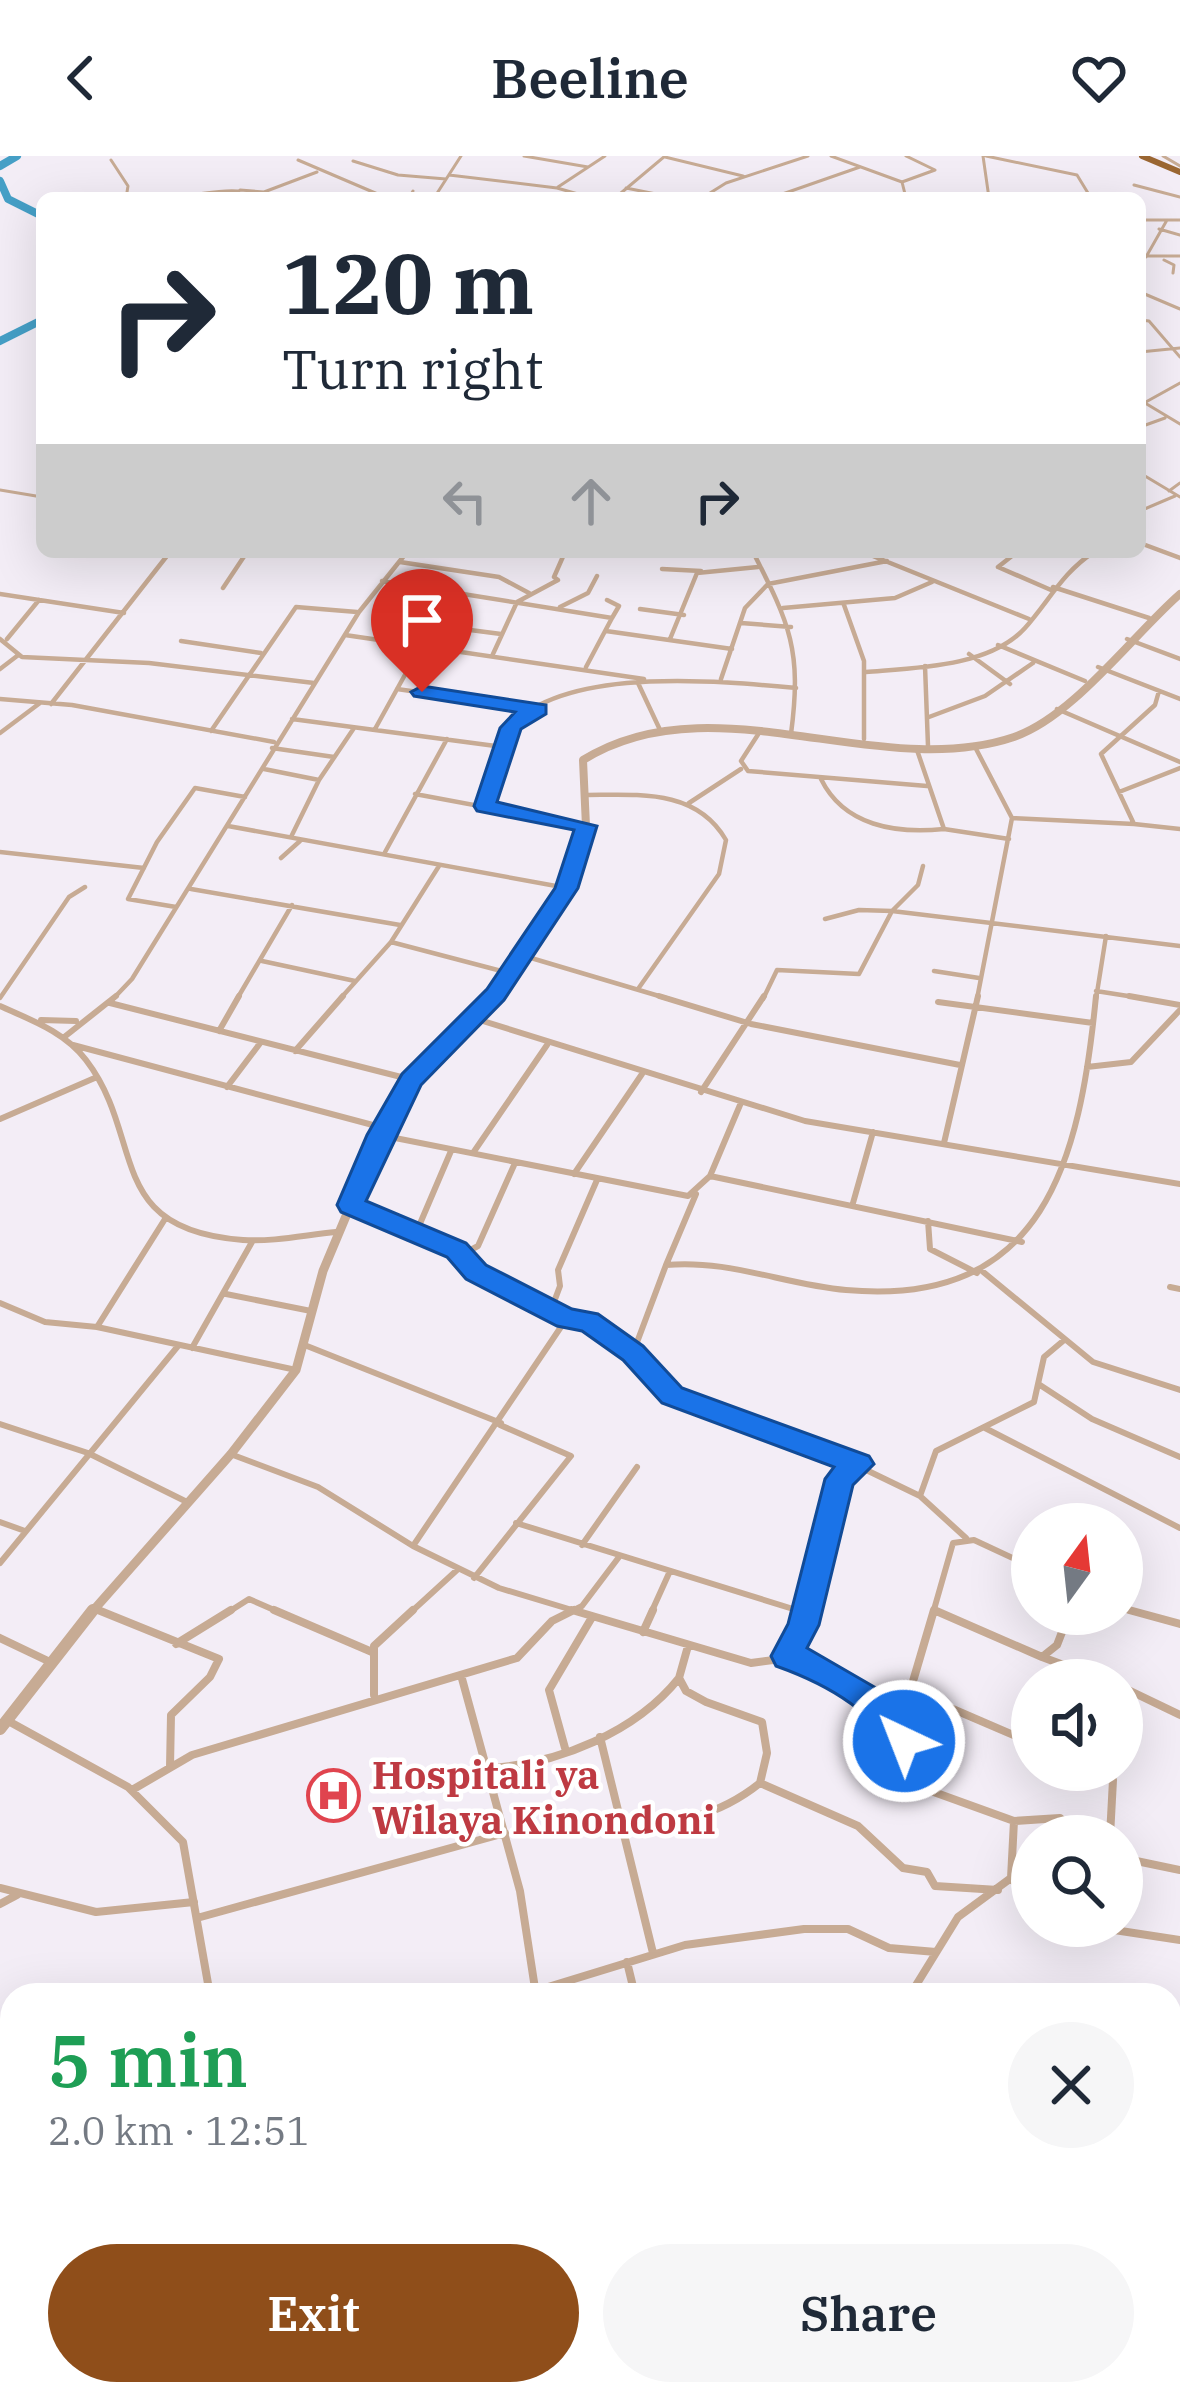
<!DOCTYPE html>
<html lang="en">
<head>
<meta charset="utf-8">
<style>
  body { margin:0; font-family:"IBM Plex Serif",serif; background:#f6f6f7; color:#1f2937; height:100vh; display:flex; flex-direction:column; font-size:45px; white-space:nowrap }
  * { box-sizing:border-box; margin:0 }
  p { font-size:39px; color:#747a83 }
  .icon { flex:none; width:66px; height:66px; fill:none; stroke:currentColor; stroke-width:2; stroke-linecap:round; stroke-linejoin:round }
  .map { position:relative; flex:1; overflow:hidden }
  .panel { position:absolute; left:0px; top:1827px; width:1182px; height:423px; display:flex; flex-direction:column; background:#fff; border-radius:36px 36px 0 0; box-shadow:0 12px 48px #0002 }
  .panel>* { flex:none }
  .guide { position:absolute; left:36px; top:36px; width:1110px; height:366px; border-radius:18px; box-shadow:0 12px 48px #0002; background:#fff; color:#1f2937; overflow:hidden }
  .needle { width:78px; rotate:15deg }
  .buttons { position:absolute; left:1011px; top:1347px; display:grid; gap:24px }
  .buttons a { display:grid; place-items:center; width:132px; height:132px; border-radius:50%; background:#fff; box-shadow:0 12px 48px #0002; font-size:60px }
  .pin { position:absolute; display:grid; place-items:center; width:102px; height:102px; color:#fff; margin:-123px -51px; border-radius:50% 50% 50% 0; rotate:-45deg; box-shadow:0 0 12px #0007 }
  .pin .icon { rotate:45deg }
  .me { position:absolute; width:132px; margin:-66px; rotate:317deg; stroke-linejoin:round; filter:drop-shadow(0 0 9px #0008) }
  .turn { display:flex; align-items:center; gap:42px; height:252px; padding:0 48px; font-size:54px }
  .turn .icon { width:156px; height:156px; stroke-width:2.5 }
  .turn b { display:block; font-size:84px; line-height:102px }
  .lanes { display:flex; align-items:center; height:114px; padding:0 48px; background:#0003; justify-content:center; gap:60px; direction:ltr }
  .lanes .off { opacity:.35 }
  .round { display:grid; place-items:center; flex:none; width:126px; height:126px; border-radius:63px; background:#f6f6f7 }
  .head { display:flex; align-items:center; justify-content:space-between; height:204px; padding:0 48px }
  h1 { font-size:72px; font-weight:600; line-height:90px; color:#1e9e55 }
  .button { display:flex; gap:24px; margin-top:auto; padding:24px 48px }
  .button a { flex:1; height:138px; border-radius:72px; background:#8f4e1a; color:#fff; font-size:48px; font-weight:600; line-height:138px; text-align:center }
  .button a+a { background:#f6f6f7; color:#1f2937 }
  header { display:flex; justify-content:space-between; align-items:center; height:156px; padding:0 48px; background:#fff; font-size:54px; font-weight:600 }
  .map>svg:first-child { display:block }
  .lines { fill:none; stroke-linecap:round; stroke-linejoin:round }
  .river { stroke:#459fc6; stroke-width:8 }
  .minor-far3 { stroke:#c7ab94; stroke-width:3 }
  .minor-far2 { stroke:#c7ab94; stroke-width:4.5 }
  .minor-far1 { stroke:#c7ab94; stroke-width:6 }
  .minor { stroke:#c7ab94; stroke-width:8 }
  .tertiary-far2 { stroke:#c7ab94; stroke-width:8 }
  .tertiary-far1 { stroke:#c7ab94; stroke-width:9 }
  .tertiary { stroke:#c7ab94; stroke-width:12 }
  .trunk { stroke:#9a6632; stroke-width:6 }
  .route { fill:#1a73e8; stroke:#114b97; stroke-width:3 }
  .labels { text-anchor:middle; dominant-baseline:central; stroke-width:9; stroke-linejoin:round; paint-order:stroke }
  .near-health-label { font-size:39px; font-weight:bold; fill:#be3a42; stroke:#fff; text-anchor:start }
</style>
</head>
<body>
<header><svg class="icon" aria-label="back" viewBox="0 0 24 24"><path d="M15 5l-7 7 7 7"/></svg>Beeline<svg class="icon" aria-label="heart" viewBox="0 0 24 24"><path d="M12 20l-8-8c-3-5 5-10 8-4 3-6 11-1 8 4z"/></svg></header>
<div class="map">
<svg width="1180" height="2248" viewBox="0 0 1180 2248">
  <rect width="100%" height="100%" fill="#f3edf6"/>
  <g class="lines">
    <!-- river -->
    <path class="river" d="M0 10 17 0
      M0 25 8 43 42 60
      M0 185 42 164"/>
    <!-- minor-far3 -->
    <path class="minor-far3" d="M524 0 588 11
      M831 0 902 26 906 42
      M983 0 989 42
      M986 0 1077 19 1091 42
      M1163 0 1180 10
      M665 1 743 20
      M111 4 128 30 126 42
      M298 4 387 42
      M353 5 398 19 446 23
      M449 19 557 32 592 42
      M902 26 935 14 906 0
      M1134 29 1180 41
      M558 31 605 0
      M626 32 671 41
      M264 36 317 16
      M173 39C192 42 213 33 238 35
      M232 42 240 34 264 36 267 42
      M409 42 413 35
      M434 42 461 0
      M615 42 665 0
      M702 42 726 27 808 0
      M771 42 860 11
      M1140 64H1180
      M1159 73 1180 79
      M1140 100H1180
      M1146 101 1167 64
      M1164 104 1174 109 1173 117
      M1140 136 1180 153
      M1140 164 1149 165 1180 201
      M1140 196 1180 192
      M1140 244 1180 268
      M1144 247 1180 227
      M1140 271 1165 262
      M1140 317 1180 341
      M0 334 42 341
      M1169 335 1180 327
      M1140 355 1175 340"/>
    <!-- minor-far2 -->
    <path class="minor-far2" d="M1140 387 1180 402
      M753 396C790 469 802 494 791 578
      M863 396 1029 463
      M1017 396 998 411 1051 434
      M400 406 499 421 529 437
      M662 413 701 415
      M382 425 612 462 586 511
      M1053 431 1149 462
      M223 432 247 396
      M0 438 124 457
      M607 444 619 450 612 462
      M844 449 864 505V583
      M560 451 588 437 597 420
      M783 452 895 442 932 426
      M640 453 684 459
      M741 467 791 471
      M606 475 732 493
      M345 479 644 523
      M0 483 22 501 149 507 314 527
      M7 483 39 444
      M670 483 697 417 758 411
      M1127 483 1180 503
      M181 485 261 497
      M998 489 1085 525
      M436 490 447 471 501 478
      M493 498 517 446 558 424 554 421 565 396
      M969 498 1010 528
      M925 510 928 590
      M1098 511 1180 543
      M0 513 17 500
      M866 516C915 512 990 511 1025 472 1049 445 1063 416 1094 396
      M721 523 745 452 768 428 887 405
      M638 527 661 576
      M397 533 535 553
      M0 543 72 549 274 586
      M51 548 170 396
      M1057 553 1180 606
      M929 561 985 540 1033 507
      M292 563 503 591
      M375 573 422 488
      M211 575 296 451 357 456
      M0 577 40 547
      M759 577 741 605 748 615 927 630
      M974 589 1012 662 977 843
      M272 592 334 601
      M917 594 944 673 1009 683
      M264 613 319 624
      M821 623C844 670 896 678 944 673
      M1119 636 1180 612
      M415 638 586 670
      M584 639C637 639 696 632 726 684L719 718 638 833
      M689 647 741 613
      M485 650C493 627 500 580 517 564 577 511 721 525 796 532
      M1012 662 1134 668 1101 598 1155 549 1159 535
      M1134 668 1180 673
      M228 670 567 732
      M291 681 319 624 354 572
      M0 696 144 712
      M384 698 447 583
      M281 702 300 685
      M191 733 400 769
      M176 751 128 743 157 686 195 632 245 641
      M825 763 859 754 892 755 918 729 923 710
      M391 786 509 817
      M521 799 669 843
      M262 805 355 825
      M934 815 979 822
      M1096 835 1147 843
      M0 842 69 741 85 731
      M113 843 132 823 359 456 407 396
      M237 843 292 749
      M340 843 391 786 439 710
      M763 843 777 814 859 818 892 755 1180 790
      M1096 843 1106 780"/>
    <!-- minor-far1 -->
    <path class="minor-far1" d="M659 840 751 868 960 909
      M1129 840 1180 849
      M938 846 1093 867
      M110 847 409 923
      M0 850C31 864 65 876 86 904 146 982 103 1074 243 1084 274 1086 305 1079 336 1076
      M473 862 805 965 1180 1028
      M41 864 76 865
      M219 875 239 840
      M63 882 116 840
      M73 889 384 972
      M295 895 343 840
      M1087 911 1131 906 1180 854
      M227 931 261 886
      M701 936 764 840
      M0 963 97 921
      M380 979 688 1040 710 1020 740 949
      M944 987 978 840
      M473 997 547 889
      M574 1018 642 918
      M710 1020 1022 1086
      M853 1047 873 976
      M351 1049 456 1094 476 1116 563 1161 589 1165 633 1197 672 1240 829 1296 920 1340 966 1382
      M928 1065 930 1093 977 1117
      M416 1077 451 995
      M461 1099 478 1090 515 1007
      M666 1109 696 1038
      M982 1115 1093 1206 1180 1234
      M1170 1131 1180 1133
      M226 1138 311 1155
      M0 1147 45 1166 97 1171 296 1214
      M551 1154 560 1130 558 1114 597 1024
      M97 1171 165 1063
      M307 1190 501 1267
      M192 1192 252 1086
      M633 1197 666 1109C728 1103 786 1129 846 1134 1045 1152 1080 1004 1096 840
      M1040 1229 1092 1263 1180 1301
      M0 1268 88 1297 187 1346
      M985 1272 1180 1372
      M233 1299 318 1331 413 1390 499 1432 582 1457
      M920 1340 936 1295 1034 1246 1044 1201 1063 1185
      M0 1366 25 1375
      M516 1367 806 1457
      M582 1389 637 1311
      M413 1390 567 1162
      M0 1407 178 1190
      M474 1422 571 1300 500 1269
      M94 1452 106 1457
      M1122 1452 1140 1457
      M934 1454 941 1457
      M227 1457 249 1443 281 1457
      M410 1457 457 1414
      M568 1457 582 1450 619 1401
      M651 1457 670 1415
      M806 1457 839 1323 859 1308
      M933 1457 953 1387 974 1384 1032 1411"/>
    <!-- minor -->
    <path class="minor" d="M98 1454 219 1503 210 1521 171 1559 170 1611
      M274 1454 372 1496
      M572 1454 751 1507 796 1501 890 1557 906 1549 934 1454
      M797 1454 807 1457
      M934 1454 1042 1501 1057 1489 1069 1458
      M1129 1454 1180 1468
      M643 1476 653 1454
      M0 1482 48 1505
      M176 1488 231 1454
      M787 1500 807 1454
      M1042 1501 1104 1524
      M461 1519 520 1735 536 1839
      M1122 1531 1180 1559
      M911 1535 1032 1587
      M374 1539V1490L413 1454
      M891 1558 904 1585 906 1626 1014 1665 1011 1722 1032 1746
      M10 1566 128 1631 183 1686 210 1839
      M600 1581 653 1797
      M565 1592 549 1534 591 1463
      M490 1612C558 1608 636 1576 679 1522
      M1096 1614 1113 1624 1110 1680
      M760 1627 858 1670 903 1712 927 1716 935 1730 998 1734
      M132 1634 192 1599 517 1502 552 1465 574 1454
      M621 1665C672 1672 720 1659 760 1627L767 1597 762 1566 706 1546 686 1535 679 1522 688 1490
      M1014 1665 1060 1662 1079 1680
      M1122 1702 1180 1714
      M0 1732 96 1756 194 1746
      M0 1748 17 1739
      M197 1762 505 1677
      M1088 1770 1180 1784
      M627 1806 635 1839
      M535 1835 685 1789 804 1773H848L889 1792 936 1796
      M910 1839 958 1761 1011 1722
      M0 1888 12 1890
      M1170 2049 1180 2055
      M1170 2210 1180 2212
      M0 2220 12 2223
      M75 2238 129 2248
      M250 2238 252 2248
      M406 2238 407 2248
      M541 2238 542 2248"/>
    <!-- tertiary-far2 -->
    <path class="tertiary-far2" d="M491 843 567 732 586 670 583 604C713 523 878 627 1014 581 1073 561 1133 479 1180 438"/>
    <!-- tertiary-far1 -->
    <path class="tertiary-far1" d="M91 1457 231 1298 296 1214 323 1115 380 979 411 924 494 840"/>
    <!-- tertiary -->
    <path class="tertiary" d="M0 1573 93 1454"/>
    <!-- trunk -->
    <path class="trunk" d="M1142 0 1180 16"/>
  </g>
  <!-- route -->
  <path class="route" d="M422 530 546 549V558L521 573 497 646 597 670 578 732 504 844 421 929 366 1045 466 1087 486 1109 572 1153 598 1158 643 1190 682 1232 869 1300 874 1308 853 1329 819 1469 807 1492 902 1547 920 1585 916 1595H893C871 1551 821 1526 776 1510L771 1500 788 1468 825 1323 834 1311 662 1247 623 1204 582 1175 557 1170 466 1123 447 1101 341 1056 337 1049 367 979 402 918 487 833 555 732 574 674 477 655 474 650 500 572 515 556 414 540 411 536Z"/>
  <!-- icons -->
  <defs>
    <symbol id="hospital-ring" viewBox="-11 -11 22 22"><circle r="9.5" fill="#fff" stroke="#e0444e" stroke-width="1.5"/><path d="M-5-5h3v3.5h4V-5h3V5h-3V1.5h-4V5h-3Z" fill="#e0444e"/></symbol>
  </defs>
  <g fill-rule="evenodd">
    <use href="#hospital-ring" x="304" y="1610" width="59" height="59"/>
  </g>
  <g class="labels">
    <!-- near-health labels -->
    <g class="near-health-label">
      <text x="372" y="1618">Hospitali ya<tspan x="372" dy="45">Wilaya Kinondoni</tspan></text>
    </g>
  </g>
</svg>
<div class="buttons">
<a><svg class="needle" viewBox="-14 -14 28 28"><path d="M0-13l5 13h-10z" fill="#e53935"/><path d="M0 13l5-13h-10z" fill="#747a83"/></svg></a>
<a><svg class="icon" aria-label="sound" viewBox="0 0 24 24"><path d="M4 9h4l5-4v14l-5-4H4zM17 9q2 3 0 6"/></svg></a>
<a><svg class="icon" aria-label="search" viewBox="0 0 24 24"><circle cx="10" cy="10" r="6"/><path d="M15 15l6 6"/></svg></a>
</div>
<div class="pin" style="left:422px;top:536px;background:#d93025"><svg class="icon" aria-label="arrive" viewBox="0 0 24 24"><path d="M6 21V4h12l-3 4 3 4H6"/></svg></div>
<svg class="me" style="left:904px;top:1585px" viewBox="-20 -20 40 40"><circle r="17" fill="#1a73e8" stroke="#fff" stroke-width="3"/><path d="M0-11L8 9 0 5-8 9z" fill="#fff"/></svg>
<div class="guide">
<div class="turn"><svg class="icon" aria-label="right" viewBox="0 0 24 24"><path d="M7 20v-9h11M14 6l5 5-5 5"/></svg><div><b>120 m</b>Turn right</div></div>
<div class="lanes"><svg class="icon off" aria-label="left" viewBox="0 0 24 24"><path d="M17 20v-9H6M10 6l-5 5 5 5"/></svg><svg class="icon off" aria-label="ahead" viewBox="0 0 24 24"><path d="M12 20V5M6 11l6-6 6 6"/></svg><svg class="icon" aria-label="right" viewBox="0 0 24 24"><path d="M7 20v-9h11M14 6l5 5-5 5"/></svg></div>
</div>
<section class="panel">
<div class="head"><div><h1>5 min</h1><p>2.0 km · 12:51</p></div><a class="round"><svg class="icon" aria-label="close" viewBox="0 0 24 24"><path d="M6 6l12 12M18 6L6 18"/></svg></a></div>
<div class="button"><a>Exit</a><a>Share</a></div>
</section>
</div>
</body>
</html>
